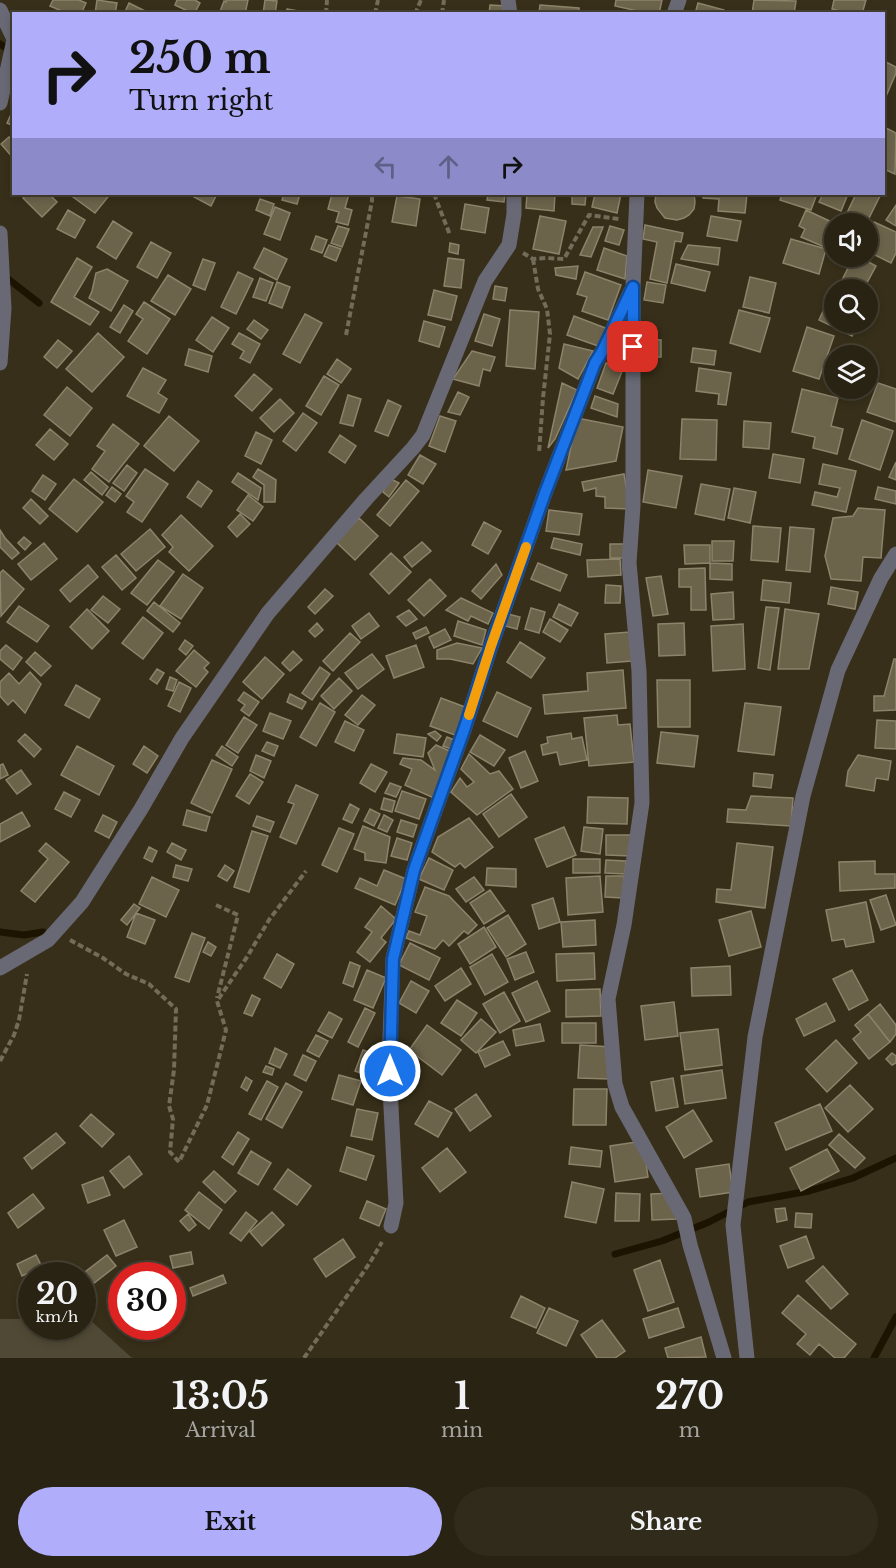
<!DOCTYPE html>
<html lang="en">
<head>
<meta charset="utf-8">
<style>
  body { margin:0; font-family:"Libre Baskerville",serif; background:#312b1c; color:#f1f3f6; height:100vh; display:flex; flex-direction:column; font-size:22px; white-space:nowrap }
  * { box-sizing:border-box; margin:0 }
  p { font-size:20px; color:#a5a4a0 }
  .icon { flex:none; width:33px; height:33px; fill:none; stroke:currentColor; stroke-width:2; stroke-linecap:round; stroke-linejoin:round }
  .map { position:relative; height:1358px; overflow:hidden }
  .drawer { display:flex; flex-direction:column; background:#292313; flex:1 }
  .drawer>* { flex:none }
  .banner { position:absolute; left:12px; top:12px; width:873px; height:183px; border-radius:0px; box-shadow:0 3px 9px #0003,0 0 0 2px #454033; background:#b0adfa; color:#111; overflow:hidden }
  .buttons { position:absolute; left:824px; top:213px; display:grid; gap:12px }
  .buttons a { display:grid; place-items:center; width:54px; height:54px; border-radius:50%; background:#292313; box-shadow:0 3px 9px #0003,0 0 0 2px #454033; font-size:30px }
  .speed { position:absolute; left:18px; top:1262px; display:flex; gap:12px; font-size:30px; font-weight:700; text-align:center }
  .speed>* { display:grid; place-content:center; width:78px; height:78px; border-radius:50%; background:#292313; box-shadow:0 3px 9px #0003,0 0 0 2px #454033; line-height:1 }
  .speed small { font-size:15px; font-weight:400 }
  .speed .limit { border:9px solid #d22; background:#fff; color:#111 }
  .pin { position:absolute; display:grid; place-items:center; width:51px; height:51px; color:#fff; margin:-26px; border-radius:12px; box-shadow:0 3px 9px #0006 }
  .me { position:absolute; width:66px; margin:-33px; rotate:0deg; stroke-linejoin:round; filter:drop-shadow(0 0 4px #0008) }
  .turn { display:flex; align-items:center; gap:21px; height:126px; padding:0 18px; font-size:27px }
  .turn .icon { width:78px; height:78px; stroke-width:2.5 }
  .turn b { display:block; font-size:42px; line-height:51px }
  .lanes { display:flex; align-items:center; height:57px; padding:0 18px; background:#0003; justify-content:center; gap:30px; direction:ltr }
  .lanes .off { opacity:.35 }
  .eta { display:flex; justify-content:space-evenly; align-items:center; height:102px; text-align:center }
  .eta b { font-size:36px; font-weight:700; line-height:42px }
  .primary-button { display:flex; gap:12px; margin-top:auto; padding:12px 18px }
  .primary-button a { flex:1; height:69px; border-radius:36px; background:#b0adfa; color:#111; font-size:24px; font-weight:700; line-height:69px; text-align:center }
  .primary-button a+a { background:#312b1c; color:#f1f3f6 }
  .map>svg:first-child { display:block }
  .green { fill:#504935 }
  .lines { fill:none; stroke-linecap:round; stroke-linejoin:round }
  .stream { stroke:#1c1400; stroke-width:7 }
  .building { fill:#6c634b; stroke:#8c836a; stroke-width:1.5 }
  .path { stroke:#736c59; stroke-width:4; stroke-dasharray:6 3; stroke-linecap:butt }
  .minor { stroke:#696975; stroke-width:15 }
  .route-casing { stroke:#114b97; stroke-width:15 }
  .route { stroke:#1a73e8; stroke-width:10 }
  .slow { stroke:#f59e0b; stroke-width:10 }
</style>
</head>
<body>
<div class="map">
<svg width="896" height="1358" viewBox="0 0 896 1358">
  <rect width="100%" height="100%" fill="#372f19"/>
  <!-- green -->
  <path class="green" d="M0 1319H31L32 1326H82L83 1319H89L132 1358H0Z"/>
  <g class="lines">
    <!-- stream -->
    <path class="stream" d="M0 44 12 52
      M3 275 39 303
      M0 932 24 935 43 932
      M615 1254 662 1241 709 1222 748 1202 809 1191 853 1178 896 1158
      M874 1358 896 1317"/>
  </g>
  <!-- building -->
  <path class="building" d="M53 0H79L86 3 81 14H69L50 6Z
    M97 0 117 3 115 14H95Z
    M177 0H195L200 3 194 14 175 5Z
    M226 0H248L245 14H219L224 1 226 2Z
    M265 0 277 1 275 14H263Z
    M616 0H662L659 14H651L615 6Z
    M754 0 796 1 794 14H752Z
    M834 0H866L862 14H851L832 9Z
    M129 3 151 14H124Z
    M698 3 724 10 723 14H695Z
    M490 5 506 6 505 14H489Z
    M540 5 579 8V14H527V12L539 13Z
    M287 9 310 13 309 14H286Z
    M884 61 896 67V73L884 101Z
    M13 110 14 111V126L7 123Z
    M886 128 896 133 895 174 884 169V132Z
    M9 137 14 142V159L1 144Z
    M27 194H49L57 202 42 217 23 198Z
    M69 194H104L108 197 95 213Z
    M196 194H217L211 206 194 197Z
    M284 194H300L297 204 282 200Z
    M332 194H349L345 208 352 210 348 225 336 222 339 212 328 209Z
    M488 194H505L504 202 487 200Z
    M527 194H555L554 211 526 208Z
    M572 194H586L585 205 572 204Z
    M595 194H621L617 213 592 207Z
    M656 194H694L695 202 694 209 689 215 684 218 677 220 665 218 657 208 655 202Z
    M703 194H747L745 213 718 211 719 199 703 198Z
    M782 194H817L811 210 780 200Z
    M823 194H848L841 211 819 202Z
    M856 194H881L866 224H862L846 215Z
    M397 196 420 199 416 226 392 222Z
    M260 199 274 204 270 216 256 210Z
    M465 204 489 208 485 233 461 229Z
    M896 205V226L886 220Z
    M275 207 290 213 280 240 264 234Z
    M68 210 85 220 75 238 57 229Z
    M806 210 836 224H834V251L801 237 805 229 799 226Z
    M540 216 566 221 559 254 533 249Z
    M711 216 741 221 737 241 707 236Z
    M113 221 132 233 116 259 97 247Z
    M874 222 896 232V253L891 263 867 251V237Z
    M645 225 683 233 681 242 675 241 667 283 650 279 657 242 643 239Z
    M338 226 349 229 342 247 331 243Z
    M610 226 624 230 619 245 605 241Z
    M593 227H603L591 257 580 255Z
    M316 236 327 240 322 253 311 249Z
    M791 239 826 249 819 274 783 263Z
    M151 242 171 253 157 278 137 267Z
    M450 243 459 245 458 254 449 252Z
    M329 245 341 249 336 261 324 256Z
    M688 245 720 248 718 265 681 259Z
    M264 248 287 259 277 280 254 268Z
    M604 248 627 256 625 279 597 270Z
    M854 256H858L876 266 863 290H837Z
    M77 258 92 267 74 297 99 312 90 325 51 302Z
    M448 258 464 260 461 288 444 286Z
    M203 259 215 263 205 290 193 285Z
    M676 264 710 272 705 291 671 283Z
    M578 266 576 279 556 275 555 268Z
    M107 269 128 281 111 311 89 298 92 291 96 273Z
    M238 272 253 279 236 314 221 307Z
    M585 272 621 285 608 320 582 311 587 297 577 294Z
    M168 275 191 289 175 315 151 301Z
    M750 277 776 283 769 313 743 307Z
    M260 278 273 283 266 301 253 297Z
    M277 282 290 287 282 308 269 303Z
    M647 282 666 285 663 303 644 300Z
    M495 286 507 288 505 301 493 299Z
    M434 290 457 296 451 320 428 315Z
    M828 301 834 304V322H859L852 336 819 320Z
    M144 302 170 319 147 354 128 341 143 319 136 314Z
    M124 305 133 311 120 333 110 327Z
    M510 310 539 312 535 369 506 366Z
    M739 310 770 318 760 352 730 343Z
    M305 314 322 323 300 363 283 354Z
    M484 314 500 319 492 346 475 341Z
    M574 316 608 329 601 347 567 335Z
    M212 317 229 328 213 352 196 340Z
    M254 320 268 330 261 339 247 329Z
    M424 321 445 327 439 347 419 341Z
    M807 327 834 336 819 379 793 371Z
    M98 333 124 357 92 392 66 369Z
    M239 333 260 344 250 363 240 358 244 351 232 344Z
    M646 339 661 340V357H645Z
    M58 340 72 351 57 368 44 357Z
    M564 344 593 351 578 379 559 368Z
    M693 348 716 351 714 365 691 362Z
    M189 349 212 356 208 372 185 365Z
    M472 351 495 357 490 371 483 369 479 386 453 379Z
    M337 359 351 369 341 383 327 374Z
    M606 363 623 369 613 394 597 388Z
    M143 368 166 380 158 393 167 399 159 413 127 396Z
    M699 368 731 373 726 405 718 404 719 394 696 391Z
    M254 374 272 389 252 411 235 396Z
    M324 376 339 385 321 415 306 406Z
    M562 383 577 390 555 439 548 448Z
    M878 383 896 389V422L867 412Z
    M67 387 92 408 70 436 44 415Z
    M802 389 838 398 831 426 843 429 837 454 813 448 815 437 792 432Z
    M458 392 469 397 460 415 448 412Z
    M348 395 361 399 353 426 340 423Z
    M595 396 618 404 617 417 591 408Z
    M280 399 294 413 274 432 260 418Z
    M388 400 401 406 388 436 375 431Z
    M303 413 317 423 296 451 283 441Z
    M169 416 199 441 174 471 144 446Z
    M440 416 456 421 445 452 429 446Z
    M577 418 623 427 616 461 566 470Z
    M682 419 717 420 716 460 680 459Z
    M862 420 893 431 880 470 849 459Z
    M744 421 771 423 769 449 743 447Z
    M113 424 139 444 109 482 92 469 105 451 97 446Z
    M50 429 68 444 54 460 36 445Z
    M256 432 272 440 261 464 245 456Z
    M340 435 356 446 345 463 329 452Z
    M773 454 804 459 800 483 769 478Z
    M420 455 436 464 423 484 408 475Z
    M896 462V480L889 477Z
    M823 464 856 471 846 512 812 505 815 492 837 497 840 488 819 484Z
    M127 465 137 473 124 491 113 483Z
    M145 469 168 484 142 522 127 512 134 502 126 496Z
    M258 469 276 480 275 502H264V485L253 477Z
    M648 470 682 476 676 508 643 502Z
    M91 472 108 487 102 495 84 480Z
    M238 473 261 488 258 500 232 482Z
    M624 474 630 509 605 508V497L596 496V488L584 491 582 482Z
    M43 475 56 484 45 500 32 491Z
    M389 478 399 483 389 497 383 492Z
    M74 479 103 502 77 532 49 509Z
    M406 480 419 491 390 526 377 515Z
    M198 481 212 491 201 507 187 497Z
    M701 484 730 489 724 520 695 514Z
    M112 487 121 494 115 502 106 495Z
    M878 487 896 491V504L875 499Z
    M734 488 756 492 750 523 728 518Z
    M248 495 263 507 253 521 237 510Z
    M31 499 48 516 40 524 23 508Z
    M858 508 885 510 881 558 863 557 861 581 831 579 825 556 833 518 853 516Z
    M549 510 582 514 579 535 546 531Z
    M240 514 250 524 237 537 228 527Z
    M181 515 213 546 189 571 169 552 173 547 162 535Z
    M359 518 378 536 355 560 336 542Z
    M484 522 501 531 488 554 472 545Z
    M753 526 781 528 778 562 751 560Z
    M790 527 814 529 810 572 786 570Z
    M150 529 165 547 136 571 121 554Z
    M0 530 5 538 19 553 12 559 0 547Z
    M24 537 31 543 25 550 18 543Z
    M554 538 582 544 580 555 551 548Z
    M712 541H734L733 561H712Z
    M422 542 431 551 412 567 404 557Z
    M44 543 57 559 31 580 18 564Z
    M610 544H624V558H610Z
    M684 545H710V563L685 564Z
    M391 553 411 572 389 594 370 574Z
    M116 555 136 578 122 590 102 567Z
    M620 559 621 575 588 577 587 560Z
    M158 560 174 572 147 605 131 593Z
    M538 563 567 575 560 591 531 579Z
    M710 563 732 564V580L710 579Z
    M496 564 502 575 481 599 472 591Z
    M88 565 98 577 70 602 60 590Z
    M705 568 706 610H691V587H679V569Z
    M3 570 24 589 1 616 0 573Z
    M183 574 203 588 181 619 160 606Z
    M661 576 668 614 653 616 646 578Z
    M430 579 446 596 424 616 408 600Z
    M763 580 791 583 789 603 761 600Z
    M606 585 621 586 620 603H605Z
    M831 587 858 592 855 609 828 604Z
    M325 589 333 596 315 614 308 607Z
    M733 592 734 619 713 620 711 594Z
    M103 596 120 609 108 623 91 610Z
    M461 598 493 613 488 624 471 616 468 621 446 610Z
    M154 602 180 623 173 632 147 611Z
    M559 604 578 613 571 626 553 617Z
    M19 606 49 626 37 642 7 622Z
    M766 607 779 608 770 670 758 668Z
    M531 608 545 612 539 633 525 629Z
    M87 609 109 631 92 649 70 627Z
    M785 609 819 614 809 669H778Z
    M409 610 417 619 406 626 397 617Z
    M369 613 379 626 361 639 352 626Z
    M508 614 520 617 517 629 505 626Z
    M143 617 163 633 143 659 122 643Z
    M550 619 568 630 560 642 543 632Z
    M458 621 486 630 482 645 454 636Z
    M317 623 323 630 315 637 309 631Z
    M684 623 685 655 659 656 658 624Z
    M743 624 745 669 713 671 711 626Z
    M426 627 429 633 416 639 413 633Z
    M445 629 451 640 434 648 429 637Z
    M630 632 632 661 607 663 605 634Z
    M350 633 360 642 333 671 323 661Z
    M185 640 193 646 186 655 179 649Z
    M520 642 545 658 531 678 507 662Z
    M457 643 482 648 473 664 450 659H437V650Z
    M6 645 22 658 13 670 0 659V651Z
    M416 645 424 667 394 678 386 656Z
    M194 650 209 663 204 668 208 672 196 687 176 671Z
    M293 651 302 660 290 671 282 663Z
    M35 652 51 666 41 676 26 662Z
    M372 654 384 669 358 689 345 673Z
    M265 657 284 674 262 699 243 682Z
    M894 659H896V710L874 711V696H884Z
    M320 667 330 674 312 700 302 693Z
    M157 669 164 673 157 684 150 679Z
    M623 670 626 708 545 714 543 695 588 691 587 673Z
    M30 672 41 684 25 713 13 700 8 705 0 696V682L9 673 19 684Z
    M170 677 177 680 173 691 166 689Z
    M339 678 352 691 334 709 321 696Z
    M657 680H690V727H658Z
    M179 682 191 688 180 712 168 706Z
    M76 685 100 699 89 718 65 705Z
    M244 692 259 702 249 716 241 710 245 705 238 700Z
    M497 692 531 708 517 737 483 721Z
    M290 694 306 702 302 709 287 702Z
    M362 695 375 705 358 725 345 715Z
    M441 698 465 707 455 735 430 726Z
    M320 703 335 712 316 746 300 737Z
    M745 703 781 707 774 755 738 751Z
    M270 713 291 721 283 739 263 731Z
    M617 715 618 725 630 724 634 762 589 766 584 718Z
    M244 717 257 725 238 753 226 745Z
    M877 720 896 721V749L875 748Z
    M345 721 364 730 354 751 335 742Z
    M435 731 441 736 437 741 428 734Z
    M661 732 698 736 694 767 657 763Z
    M571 733 572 739 582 737 587 760 560 765 557 752 543 755 541 745 548 743 547 737Z
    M25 734 41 749 34 757 18 741Z
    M397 734 426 738 423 757 394 753Z
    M480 735 505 750 494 766 470 752Z
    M447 737 457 741 454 750 443 746Z
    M267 742 278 746 274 756 262 751Z
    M436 745 454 753 434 798 405 785 412 769 400 764 403 758 421 760 435 770 428 753Z
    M77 746 114 766 99 795 61 775Z
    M144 746 158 756 147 773 133 764Z
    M222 746 238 757 232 766 216 755Z
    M525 751 538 781 521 788 509 758Z
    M469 754 490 774 499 771 513 789 477 815 451 792 460 778 467 787 474 782 461 769Z
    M256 755 271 761 264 778 250 771Z
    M858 755 891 761 888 780 876 778 874 791 846 786 848 771Z
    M212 760 232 769 212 813 191 803Z
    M3 764 8 775 0 779V765Z
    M371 764 387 772 375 792 360 783Z
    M21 770 31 784 17 794 6 780Z
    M754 773 773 775 771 788 753 786Z
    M250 774 263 782 249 804 236 796Z
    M390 783 401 787 396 797 385 793Z
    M296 785 318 795 296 844 280 837 294 804 288 802Z
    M402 791 426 799 419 819 395 811Z
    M64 792 80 800 71 817 55 809Z
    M511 794 527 817 499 837 483 814Z
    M751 796 793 798 791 826 727 822 728 809 746 810Z
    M588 797 628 798 627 824 587 823Z
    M384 798 395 801 392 812 381 809Z
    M350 804 359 809 352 823 343 819Z
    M370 809 380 814 374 826 364 821Z
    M187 810 210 817 206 831 183 825Z
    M22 812 30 826 0 842V824Z
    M103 815 117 822 109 838 95 831Z
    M384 815 393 820 387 832 378 828Z
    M257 816 274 822 270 832 253 826Z
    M469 818 493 847 465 868 460 863 455 867 432 852 438 837Z
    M401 820 417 825 413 837 397 832Z
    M363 826 390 837 386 863 365 860V853L354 849Z
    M564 827 576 855 547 867 535 839Z
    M584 827 603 829 600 854 581 851Z
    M339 828 354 834 337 872 322 865Z
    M252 831 268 836 249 892 234 887Z
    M606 835H631V856L606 855Z
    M397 838 412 843 407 860 391 856Z
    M46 843 69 862 35 902 21 891 48 859 39 851Z
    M172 843 186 850 181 860 167 852Z
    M737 843 773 847 765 908 716 902 717 889 731 890Z
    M149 847 157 851 152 862 144 858Z
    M429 858 453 870 444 890 419 879Z
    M573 859H600V873H573Z
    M606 860 626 861 625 874 605 873Z
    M875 861V874H895V888L840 891 839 862Z
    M176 865 192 869 188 881 173 877Z
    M225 865 234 871 227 881 218 876Z
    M487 868 516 869V887L486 885Z
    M384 870 406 879 395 905 355 888 360 878 377 886Z
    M600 876 603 912 568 915 566 878Z
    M606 876H624L623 898 605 897Z
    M152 877 179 890 166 917 139 904Z
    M474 877 484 890 466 902 456 889Z
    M425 887 449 896 477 925 468 934 464 931 449 946 443 940 435 949 406 938 409 931 420 935 427 916 415 912Z
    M490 890 505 911 484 924 470 903Z
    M886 895 896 925 881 930 870 900Z
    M553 898 560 922 539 929 532 905Z
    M866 902 874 942 846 947 844 939 832 941 826 910Z
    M134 904 140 908 127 925 121 920Z
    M381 906 396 919 381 938 386 942 370 962 357 952 372 932 365 927Z
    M751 911 761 947 729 956 719 920Z
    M136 913 155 920 145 944 127 937Z
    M508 915 526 944 506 957 487 928Z
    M595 920 596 945 563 947 561 922Z
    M484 927 496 947 470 964 458 944Z
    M192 933 205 938 189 982 175 977Z
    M208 942 216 947 211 956 203 952Z
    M410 943 440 958 429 980 399 965Z
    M526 952 534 972 515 980 507 959Z
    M594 953 595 979 557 981 556 954Z
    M277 954 294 964 281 988 264 978Z
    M492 954 508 982 485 995 470 967Z
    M350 962 360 966 353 987 343 983Z
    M730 966 731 995 692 996 691 968Z
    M461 968 471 984 445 1001 435 986Z
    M367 970 386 978 373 1008 354 1000Z
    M852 970 868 1000 849 1010 833 979Z
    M411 981 429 991 416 1013 399 1003Z
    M537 981 550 1011 526 1022 512 993Z
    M600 989 601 1016 566 1017V990Z
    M504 992 520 1021 500 1033 483 1004Z
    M252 995 260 999 252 1016 244 1013Z
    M457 1000 477 1013 461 1036 441 1023Z
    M674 1002 678 1036 645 1040 641 1006Z
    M826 1003 835 1021 804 1036 796 1019Z
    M880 1004 896 1025V1034L890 1042 868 1014Z
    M365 1008 375 1013 358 1047 348 1042Z
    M329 1012 342 1019 332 1038 318 1031Z
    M868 1014 890 1042 869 1059 853 1039 861 1032 855 1025Z
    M481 1019 496 1032 476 1053 461 1040Z
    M562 1023H596V1043H562Z
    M540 1024 544 1041 516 1046 513 1030Z
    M427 1025 461 1050 442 1075 409 1050Z
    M718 1029 722 1065 685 1070 680 1033Z
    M316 1035 328 1041 319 1057 307 1051Z
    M836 1040 857 1063 827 1092 806 1069Z
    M503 1041 510 1055 485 1067 478 1052Z
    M580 1045 612 1047 610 1079 578 1078Z
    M275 1048 287 1054 280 1068 269 1063Z
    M363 1050 385 1058 377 1079 355 1071Z
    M892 1053 896 1056V1063L892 1065 886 1059Z
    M303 1055 316 1061 306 1081 294 1075Z
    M266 1066 274 1069 272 1075 263 1072Z
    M722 1070 726 1098 685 1104 681 1076Z
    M339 1075 361 1081 353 1105 332 1099Z
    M246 1077 252 1081 247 1091 241 1087Z
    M673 1078 678 1107 656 1111 651 1082Z
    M267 1081 278 1087 261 1120 249 1114Z
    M286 1083 302 1092 282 1128 266 1119Z
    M850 1085 873 1109 848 1132 825 1108Z
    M574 1089H607L606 1125H573Z
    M476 1094 491 1116 470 1131 455 1109Z
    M429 1101 452 1113 438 1137 415 1124Z
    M820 1104 832 1131 786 1150 775 1123Z
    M357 1109 378 1113 372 1140 351 1136Z
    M693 1110 712 1141 684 1158 666 1127Z
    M91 1114 114 1134 102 1147 80 1126Z
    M238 1132 249 1139 233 1165 222 1157Z
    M56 1133 65 1143 32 1169 24 1158Z
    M839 1134 865 1158 855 1168 829 1145Z
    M643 1141 648 1177 615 1182 610 1146Z
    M347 1147 374 1156 366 1180 340 1171Z
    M571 1147 602 1151 600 1167 569 1164Z
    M447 1148 466 1172 440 1192 422 1168Z
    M827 1149 839 1171 801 1191 790 1168Z
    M251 1151 271 1163 258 1185 238 1173Z
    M129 1156 142 1174 124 1188 110 1171Z
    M729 1164 733 1192 700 1197 696 1169Z
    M288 1169 311 1186 297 1205 274 1189Z
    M214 1171 236 1191 225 1203 203 1182Z
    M103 1177 110 1195 88 1203 82 1185Z
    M572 1182 604 1189 596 1223 565 1217Z
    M199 1192 222 1210 209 1229 185 1210Z
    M616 1193 640 1194 639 1221H615Z
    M676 1193 677 1219 652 1220 651 1194Z
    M33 1194 44 1208 18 1228 8 1213Z
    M367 1201 386 1209 379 1226 360 1218Z
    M785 1208 787 1220 777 1222 775 1209Z
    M246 1212 257 1221 241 1241 230 1233Z
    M272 1212 284 1225 262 1246 250 1232Z
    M796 1213 812 1214 811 1228 795 1227Z
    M188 1214 196 1225 189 1231 180 1221Z
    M124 1220 137 1247 116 1256 104 1230Z
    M806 1236 814 1258 788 1268 780 1246Z
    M343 1239 355 1257 326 1277 314 1259Z
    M191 1252 193 1264 173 1268 170 1256Z
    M36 1255 42 1267 22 1276 17 1264Z
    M107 1255 116 1266 89 1287 82 1280V1275H81Z
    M660 1260 674 1302 648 1311 634 1270Z
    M157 1264 163 1275H138Z
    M823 1266 848 1294 831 1309 806 1281Z
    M223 1275 226 1283 193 1296 190 1288Z
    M798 1295 856 1344 844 1358H835L819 1344 810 1355 797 1344 806 1334 782 1313Z
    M521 1296 545 1308 536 1328 511 1317Z
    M549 1308 578 1321 566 1346 537 1333Z
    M678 1308 684 1327 649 1338 643 1319Z
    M602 1320 625 1351 615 1358H597L581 1335Z
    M701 1337 706 1357 668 1358 665 1348Z"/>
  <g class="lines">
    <!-- path -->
    <path class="path" d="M326 14 327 0
      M375 14 378 0
      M415 14 421 0
      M442 14 444 0
      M434 194 450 235
      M278 195V194
      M523 253 533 259 546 258 564 259 589 215 619 219
      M533 259 538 289 547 309 550 334 543 398 539 453
      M346 335 372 201V194
      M216 905 238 915 217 998
      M70 940 103 958 126 974 149 984 176 1009 174 1070 169 1106 173 1119 170 1152 179 1162 207 1105 226 1030 217 1001 247 957 269 920 306 871
      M0 1061 14 1035 19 1020 27 974
      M304 1358 369 1264 382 1242"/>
    <!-- minor -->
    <path class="minor" d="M508 0 510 14
      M0 10 14 39
      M674 14 679 0
      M0 103 14 40
      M637 194 633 287V506L629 563 639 671 642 803 624 925 608 999 615 1084 622 1107 684 1218 690 1245 724 1358
      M0 233 4 309 0 363
      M0 968 48 940 82 902 141 809 182 738 268 613 366 499 413 448 423 435 485 281 509 245 514 214V194
      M391 1226 396 1203 390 1088V1038L393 959 414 870 465 727 491 646 545 493 595 363 602 352 631 291
      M747 1358 733 1225 755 1037 803 796 838 670 881 578 896 554"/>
  </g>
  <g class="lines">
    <defs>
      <path id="route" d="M390 1071 393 959 414 870 465 727 491 646 545 493 595 363 602 352 633 287V347"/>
    </defs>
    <!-- route casing -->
    <use href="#route" class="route-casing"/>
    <!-- route -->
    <use href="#route" class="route"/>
    <!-- slow -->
    <path class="slow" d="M469 715 491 646 526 547"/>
  </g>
</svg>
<div class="buttons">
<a><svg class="icon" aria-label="sound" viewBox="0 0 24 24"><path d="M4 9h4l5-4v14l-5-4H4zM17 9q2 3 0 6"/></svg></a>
<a><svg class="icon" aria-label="search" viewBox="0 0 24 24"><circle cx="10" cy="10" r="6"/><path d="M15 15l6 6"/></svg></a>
<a><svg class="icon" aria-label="layers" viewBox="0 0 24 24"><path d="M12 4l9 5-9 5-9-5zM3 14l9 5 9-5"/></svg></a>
</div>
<div class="speed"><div>20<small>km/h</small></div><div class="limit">30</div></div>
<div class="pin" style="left:633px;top:347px;background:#d93025"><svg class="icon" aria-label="arrive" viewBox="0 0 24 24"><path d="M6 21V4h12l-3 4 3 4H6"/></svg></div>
<svg class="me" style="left:390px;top:1071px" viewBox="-20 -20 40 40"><circle r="17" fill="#1a73e8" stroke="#fff" stroke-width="3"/><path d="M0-11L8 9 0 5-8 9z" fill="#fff"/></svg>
<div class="banner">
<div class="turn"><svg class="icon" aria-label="right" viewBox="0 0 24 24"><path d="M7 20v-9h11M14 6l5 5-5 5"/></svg><div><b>250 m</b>Turn right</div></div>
<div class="lanes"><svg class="icon off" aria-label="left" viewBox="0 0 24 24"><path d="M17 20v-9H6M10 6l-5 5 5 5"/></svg><svg class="icon off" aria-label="ahead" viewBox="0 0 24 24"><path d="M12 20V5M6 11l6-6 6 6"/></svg><svg class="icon" aria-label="right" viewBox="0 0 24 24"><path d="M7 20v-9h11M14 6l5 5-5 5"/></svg></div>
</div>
</div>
<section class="drawer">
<div class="eta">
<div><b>13:05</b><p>Arrival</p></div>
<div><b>1</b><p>min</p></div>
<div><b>270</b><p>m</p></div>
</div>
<div class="primary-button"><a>Exit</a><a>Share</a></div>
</section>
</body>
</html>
